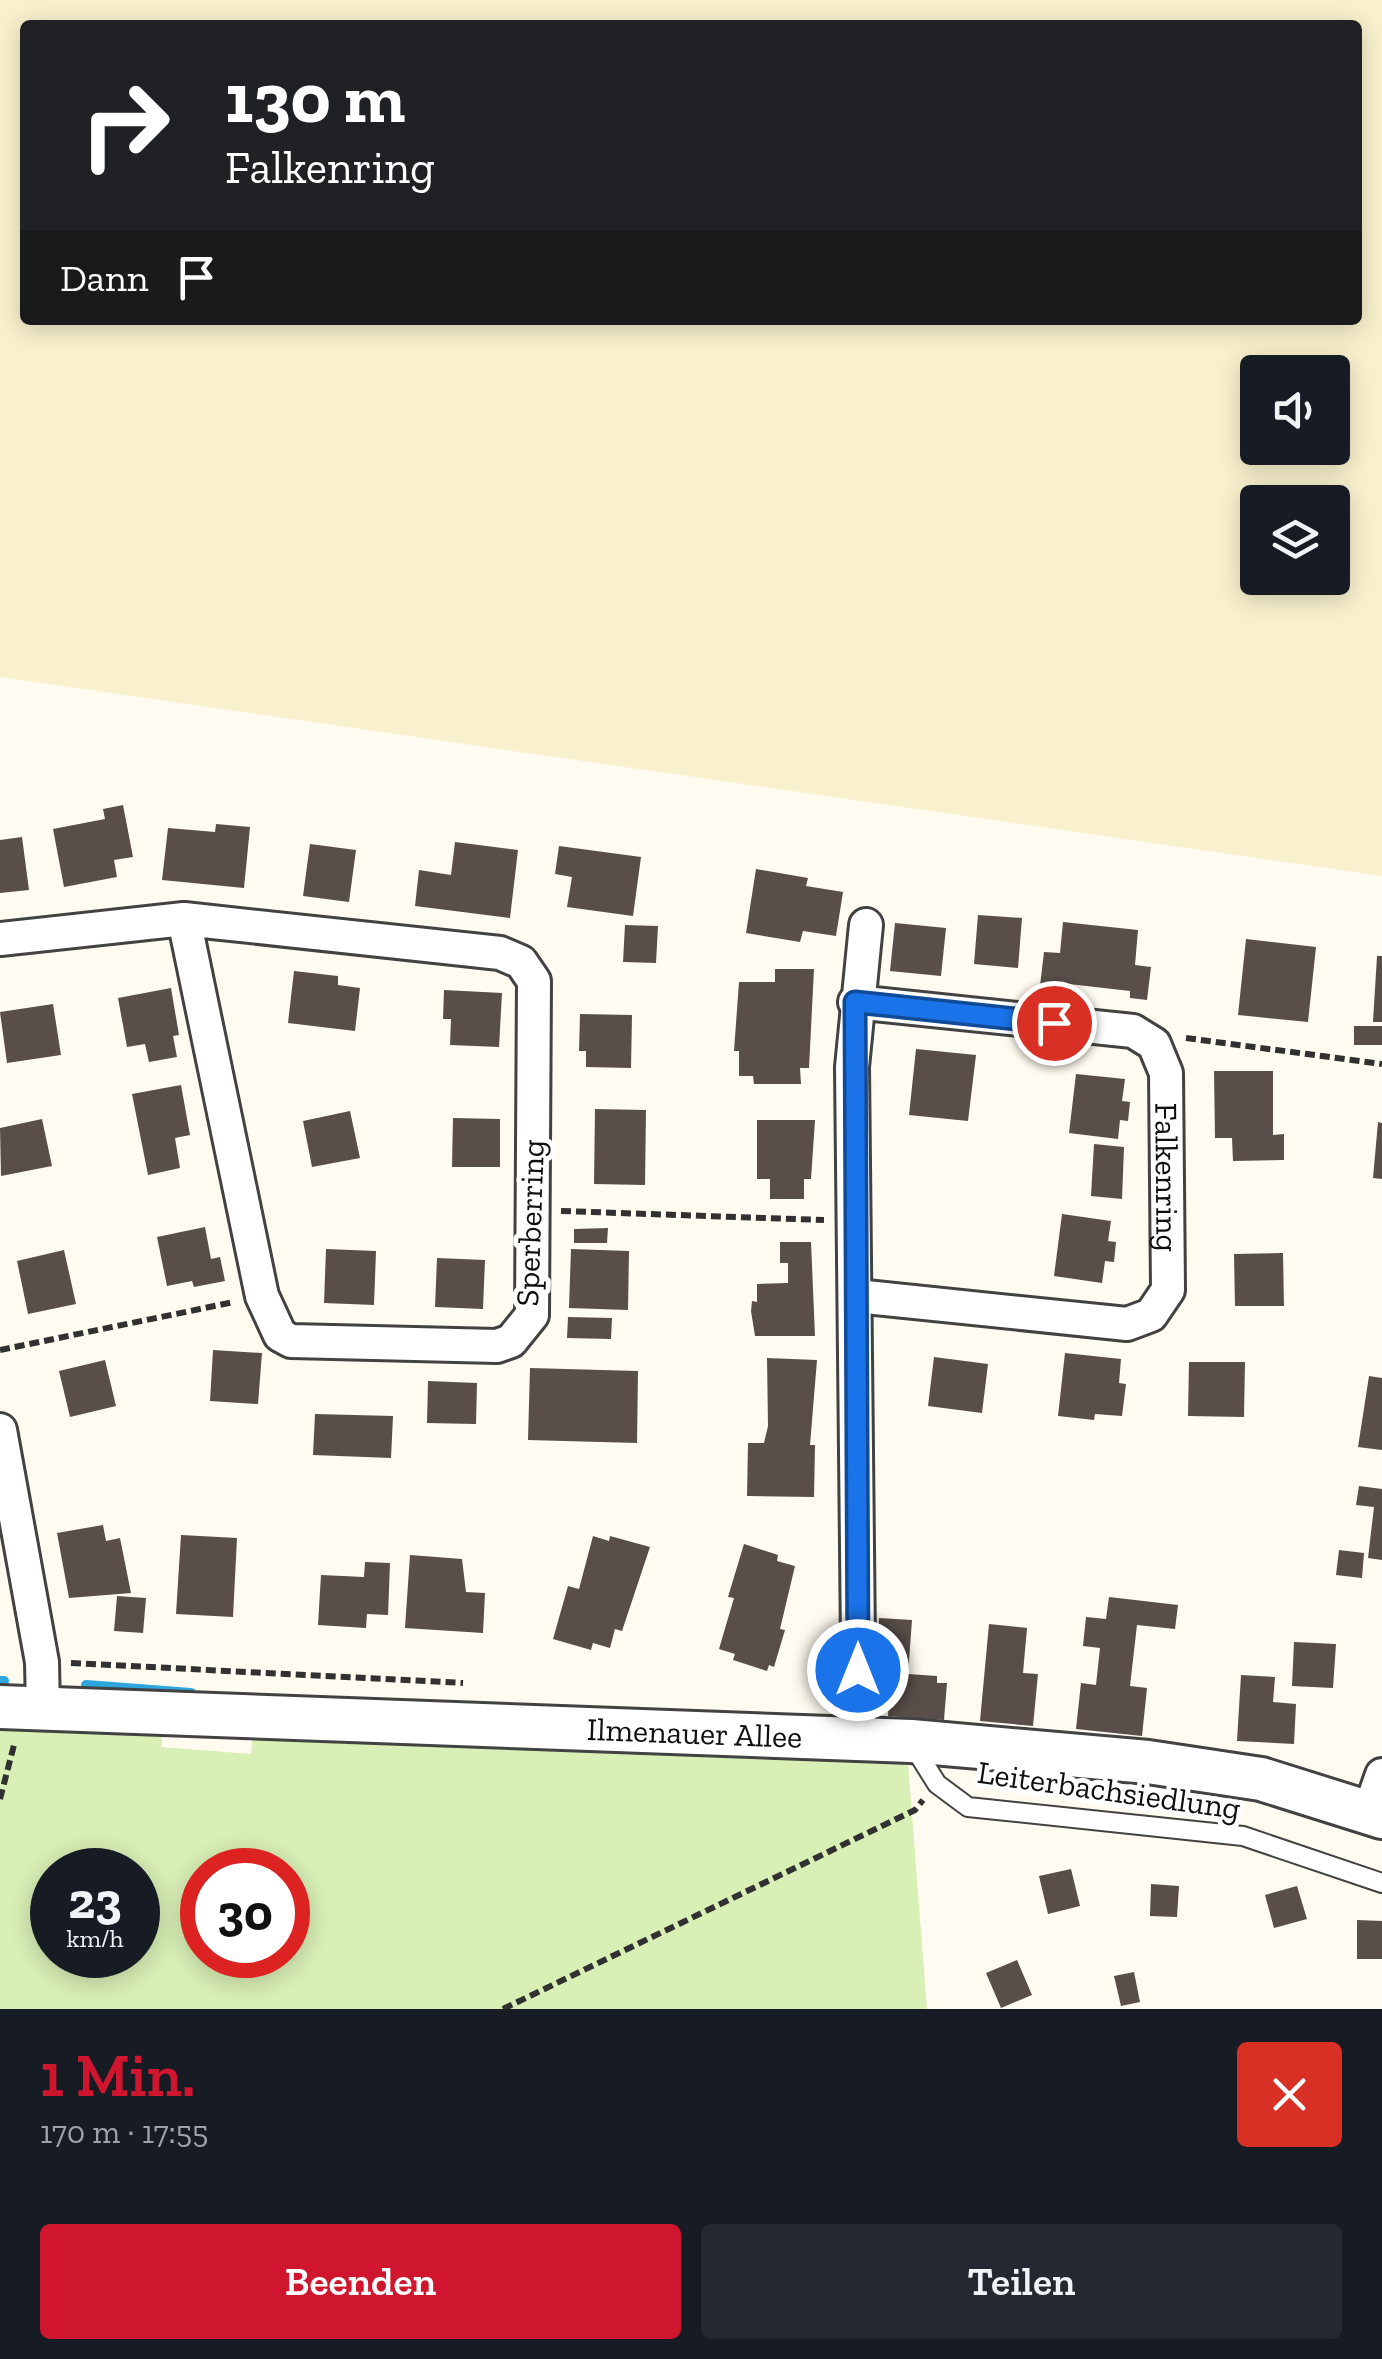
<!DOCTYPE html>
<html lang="de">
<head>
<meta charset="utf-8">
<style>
  body { margin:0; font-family:"Zilla Slab",serif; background:#242831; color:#f1f3f6; height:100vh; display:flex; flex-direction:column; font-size:38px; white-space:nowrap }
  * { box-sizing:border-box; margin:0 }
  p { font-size:32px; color:#9ea1a6 }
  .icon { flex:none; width:55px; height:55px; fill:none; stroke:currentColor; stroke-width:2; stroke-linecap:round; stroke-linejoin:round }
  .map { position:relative; height:2009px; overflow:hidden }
  .drawer { display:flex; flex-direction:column; background:#171b24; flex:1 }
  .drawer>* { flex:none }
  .guide { position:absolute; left:20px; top:20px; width:1342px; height:305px; border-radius:10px; box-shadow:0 5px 25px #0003; background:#202124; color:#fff; overflow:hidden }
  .buttons { position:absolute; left:1240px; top:355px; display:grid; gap:20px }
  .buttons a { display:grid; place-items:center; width:110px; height:110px; border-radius:10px; background:#171b24; box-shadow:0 5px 25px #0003; font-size:50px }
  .speed { position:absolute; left:30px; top:1848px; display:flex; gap:20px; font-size:50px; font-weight:700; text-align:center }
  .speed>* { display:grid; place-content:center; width:130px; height:130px; border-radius:50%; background:#171b24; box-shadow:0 5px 25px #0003; line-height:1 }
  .speed small { font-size:25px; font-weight:400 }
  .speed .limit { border:15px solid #d22; background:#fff; color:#111 }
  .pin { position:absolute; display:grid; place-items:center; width:85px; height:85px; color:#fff; margin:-42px; border:5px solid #fff; border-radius:50%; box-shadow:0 2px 10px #0007 }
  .me { position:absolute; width:110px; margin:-55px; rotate:0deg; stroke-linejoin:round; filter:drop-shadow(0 0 8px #0008) }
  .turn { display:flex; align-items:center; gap:35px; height:210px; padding:0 40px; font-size:45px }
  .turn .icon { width:130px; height:130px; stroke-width:2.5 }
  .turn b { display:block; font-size:70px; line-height:85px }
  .then { display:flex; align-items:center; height:95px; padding:0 40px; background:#0003; gap:20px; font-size:38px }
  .round { display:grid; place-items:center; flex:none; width:105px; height:105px; border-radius:10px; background:#242831 }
  .overview { display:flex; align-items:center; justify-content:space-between; height:170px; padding:0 40px }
  h1 { font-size:60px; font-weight:600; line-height:75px; color:#d0162f }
  .cta { display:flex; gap:20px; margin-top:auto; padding:20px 40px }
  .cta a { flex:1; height:115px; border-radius:10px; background:#d0162f; color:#fff; font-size:40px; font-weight:600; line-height:115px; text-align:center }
  .cta a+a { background:#242831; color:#f1f3f6 }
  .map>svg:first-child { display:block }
  .farmland { fill:#f9f1cd; fill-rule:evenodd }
  .green { fill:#d8efb5; fill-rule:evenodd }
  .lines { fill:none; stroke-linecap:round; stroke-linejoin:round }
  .stream { stroke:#2da6dd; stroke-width:10 }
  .building { fill:#594e4a }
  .service-casing { stroke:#424242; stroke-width:22 }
  .minor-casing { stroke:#424242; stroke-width:38 }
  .tertiary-casing { stroke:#424242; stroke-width:48 }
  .path { stroke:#313131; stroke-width:6; stroke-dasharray:10 5; stroke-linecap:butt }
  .service { stroke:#fff; stroke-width:18 }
  .minor { stroke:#fff; stroke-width:32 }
  .tertiary { stroke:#fff; stroke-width:42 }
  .route-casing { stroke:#114b97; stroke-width:25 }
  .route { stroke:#1a73e8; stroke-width:18 }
  .labels { text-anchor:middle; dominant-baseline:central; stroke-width:10; stroke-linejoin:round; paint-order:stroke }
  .street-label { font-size:32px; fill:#0f0f0f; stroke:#fff }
</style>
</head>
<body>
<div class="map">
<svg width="1382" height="2009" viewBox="0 0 1382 2009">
  <rect width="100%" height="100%" fill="#fffbf0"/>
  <!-- farmland -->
  <path class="farmland" d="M0 0H1382V876L0 677ZM25 25H1358V320H25ZM1258 372H1332V448H1258ZM1258 502H1332V578H1258Z"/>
  <!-- green -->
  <path class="green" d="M0 1726 162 1727V1747L251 1754 253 1736 908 1763 927 2009H0ZM52 1870H138V1955H52ZM202 1870H288V1955H202Z"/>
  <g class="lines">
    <!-- stream -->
    <path class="stream" d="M0 1681H4
      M86 1685 191 1693"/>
  </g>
  <!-- building -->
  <path class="building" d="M123 805 133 857 114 860 117 877 64 887 53 829 105 819 103 809Z
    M216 824 250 827 244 888 162 880 168 828 215 832Z
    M22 837 29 890 0 893V840Z
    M455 842 518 850 510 918 415 906 419 870 451 875Z
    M310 844 356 850 349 902 303 896Z
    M559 846 641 857 633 916 567 907 572 877 555 874Z
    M756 869 808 878 806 886 843 892 836 936 803 931 800 942 746 933Z
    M978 915 1022 918 1018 968 974 964Z
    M1063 922 1138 930 1135 965 1151 967 1147 1000 1130 998V991L1060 983V989L1040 986 1044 952 1060 953Z
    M895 923 946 928 941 976 890 971Z
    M625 925 658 926 656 963 623 962Z
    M1246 939 1316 947 1308 1022 1238 1015Z
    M1377 956H1382V1022H1373Z
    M775 969H814L809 1068H800L801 1084H754L753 1076H739V1051H734L739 982H775Z
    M294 971 338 976V985L360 988 355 1031 288 1023Z
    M171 988 179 1035 173 1036 177 1057 149 1062 145 1044 127 1047 118 998Z
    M444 990 502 993 499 1047 450 1045 451 1019H443Z
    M53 1004 61 1055 7 1063 0 1012Z
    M580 1014 632 1015 631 1068 586 1067V1051H579Z
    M1354 1026H1382V1045H1354Z
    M916 1049 976 1055 968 1121 909 1115Z
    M1214 1071H1273V1135L1284 1134V1160L1233 1161 1232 1138H1215Z
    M1076 1074 1125 1079 1122 1101 1130 1102 1128 1121 1120 1120 1118 1139 1069 1133Z
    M181 1085 190 1135 175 1138 180 1168 148 1175 132 1094Z
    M595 1109 646 1110 645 1185 594 1184Z
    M350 1111 360 1158 312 1167 303 1121Z
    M453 1118 500 1119V1167H452Z
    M42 1119 52 1166 1 1176 0 1128Z
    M757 1120H815L811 1179H804V1199H770V1179H757Z
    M1378 1122 1382 1123V1179L1373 1178Z
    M1094 1144 1124 1147 1122 1199 1091 1196Z
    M1062 1214 1111 1221 1108 1241 1116 1242 1114 1262 1105 1261 1102 1283 1054 1276Z
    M205 1227 211 1259 220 1257 225 1281 194 1287 192 1281 167 1286 157 1237Z
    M608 1228 607 1243H574V1229Z
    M780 1242H811L815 1336H755L751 1311 752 1301 757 1302V1284L788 1283V1263H780Z
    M326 1249 376 1251 374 1305 324 1303Z
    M571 1249 629 1251 628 1310 569 1308Z
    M64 1250 76 1304 28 1314 17 1261Z
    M1283 1253 1284 1306H1235L1234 1254Z
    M437 1258 485 1260 483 1309 435 1307Z
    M568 1317 612 1318 611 1339 567 1338Z
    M213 1350 262 1353 258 1404 210 1401Z
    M1065 1353 1121 1359 1119 1383 1126 1384 1122 1416 1095 1414 1094 1420 1058 1416Z
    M934 1357 988 1364 982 1413 928 1406Z
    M767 1358 817 1360 810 1445H815L814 1497 747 1496 748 1443H764L768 1426Z
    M105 1360 116 1406 70 1417 59 1371Z
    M1189 1362H1245L1244 1417 1188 1416Z
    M530 1368 638 1371 637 1443 528 1440Z
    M1369 1376 1382 1378V1450L1358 1447Z
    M428 1381 477 1383 476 1424 427 1423Z
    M315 1414 393 1416 391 1458 313 1455Z
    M1359 1486 1382 1489V1560L1368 1558 1374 1507 1356 1505Z
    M103 1525 106 1541 120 1538 131 1593 69 1598 57 1533Z
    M181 1535 237 1538 233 1617 176 1614Z
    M593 1536 609 1541 610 1536 650 1547 622 1631 615 1629 610 1648 593 1643 591 1650 553 1639 568 1586 579 1589Z
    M744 1544 778 1555 777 1561 795 1566 780 1629 785 1630 774 1667 769 1665 767 1671 733 1660 735 1654 719 1649 734 1598 728 1597Z
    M1339 1550 1364 1553 1362 1578 1336 1575Z
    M410 1555 462 1559 466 1592 485 1593 483 1633 405 1628Z
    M365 1562 390 1563 388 1615 367 1614 366 1628 318 1625 321 1575 364 1577Z
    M117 1596 146 1598 143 1633 114 1631Z
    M1109 1597 1178 1605 1175 1629 1137 1625 1130 1686 1147 1688 1142 1736 1076 1729 1081 1683 1096 1685 1100 1648 1083 1646 1086 1617 1106 1619Z
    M879 1618 912 1620 908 1674 937 1676V1683H947L944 1720 888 1716 891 1662 876 1661Z
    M989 1624 1027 1628 1023 1673 1038 1674 1033 1726 980 1721Z
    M1294 1642 1336 1644 1333 1688 1292 1686Z
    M1241 1675 1275 1677 1273 1702 1296 1704 1294 1744 1237 1741Z
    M1071 1869 1080 1906 1048 1914 1039 1876Z
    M1151 1884 1179 1886 1177 1917 1150 1916Z
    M1297 1886 1307 1919 1274 1928 1265 1895Z
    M1357 1920 1382 1921V1959H1357Z
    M1017 1960 1032 1995 1001 2008 986 1973Z
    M1134 1972 1140 2002 1121 2006 1114 1976Z"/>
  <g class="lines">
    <defs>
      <path id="service" d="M912 1744 937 1784 968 1807 1243 1836 1382 1883"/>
      <g id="minor">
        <path d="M0 939 184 919 500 953 521 962 534 981 532 1315 511 1341 497 1346 291 1341 280 1335 262 1296 184 919"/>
        <path id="s1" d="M855 1002 1133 1031 1154 1044 1166 1073 1168 1290 1151 1315 1127 1324 856 1296"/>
        <path d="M0 1430 42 1662 43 1709"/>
        <path d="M859 1739 852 1067 866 925"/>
        <path d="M1369 1812 1382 1775"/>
      </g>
      <g id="tertiary">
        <path id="s2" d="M0 1707 911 1741 1148 1762 1261 1779 1382 1817"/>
      </g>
    </defs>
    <!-- service casing -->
    <use href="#service" class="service-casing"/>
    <!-- minor casing -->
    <use href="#minor" class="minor-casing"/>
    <!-- tertiary casing -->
    <use href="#tertiary" class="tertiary-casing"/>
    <!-- path -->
    <path class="path" d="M1186 1038 1382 1064
      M561 1211 824 1220
      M0 1350 234 1302
      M71 1663 463 1683
      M0 1799 14 1745
      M503 2009 915 1810 923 1800"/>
    <!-- service -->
    <use href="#service" class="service"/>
    <!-- minor -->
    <use href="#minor" class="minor"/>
    <!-- tertiary -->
    <use href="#tertiary" class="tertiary"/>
  </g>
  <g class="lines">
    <defs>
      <path id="route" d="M858 1670 855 1002 1054 1023"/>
    </defs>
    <!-- route casing -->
    <use href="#route" class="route-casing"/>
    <!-- route -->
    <use href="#route" class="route"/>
  </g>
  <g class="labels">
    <!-- street labels -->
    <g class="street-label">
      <text stroke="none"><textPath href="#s1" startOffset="440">Falkenring</textPath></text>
      <text transform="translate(530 1223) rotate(-88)">Sperberring</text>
      <text stroke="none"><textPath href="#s2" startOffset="695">Ilmenauer Allee</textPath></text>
      <text transform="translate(1109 1790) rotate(8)">Leiterbachsiedlung</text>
    </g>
  </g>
</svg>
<div class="buttons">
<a><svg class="icon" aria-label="sound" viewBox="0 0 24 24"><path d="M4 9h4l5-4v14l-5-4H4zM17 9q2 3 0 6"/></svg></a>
<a><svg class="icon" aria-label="layers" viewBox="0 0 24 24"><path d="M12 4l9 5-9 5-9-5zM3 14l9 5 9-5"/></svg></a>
</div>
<div class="speed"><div>23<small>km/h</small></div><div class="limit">30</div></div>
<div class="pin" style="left:1054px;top:1023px;background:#d93025"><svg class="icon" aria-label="arrive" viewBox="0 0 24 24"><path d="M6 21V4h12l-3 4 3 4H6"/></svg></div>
<svg class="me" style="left:858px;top:1670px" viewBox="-20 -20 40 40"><circle r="17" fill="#1a73e8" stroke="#fff" stroke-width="3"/><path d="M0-11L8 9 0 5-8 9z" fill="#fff"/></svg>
<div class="guide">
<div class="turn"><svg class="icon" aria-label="right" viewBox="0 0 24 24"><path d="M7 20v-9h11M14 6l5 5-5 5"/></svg><div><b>130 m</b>Falkenring</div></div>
<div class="then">Dann<svg class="icon" aria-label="arrive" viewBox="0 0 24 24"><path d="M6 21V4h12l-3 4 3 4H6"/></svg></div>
</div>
</div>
<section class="drawer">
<div class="overview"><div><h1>1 Min.</h1><p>170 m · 17:55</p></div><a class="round" style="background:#d93025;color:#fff"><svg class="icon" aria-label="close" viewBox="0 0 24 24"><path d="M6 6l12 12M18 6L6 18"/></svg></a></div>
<div class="cta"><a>Beenden</a><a>Teilen</a></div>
</section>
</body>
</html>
